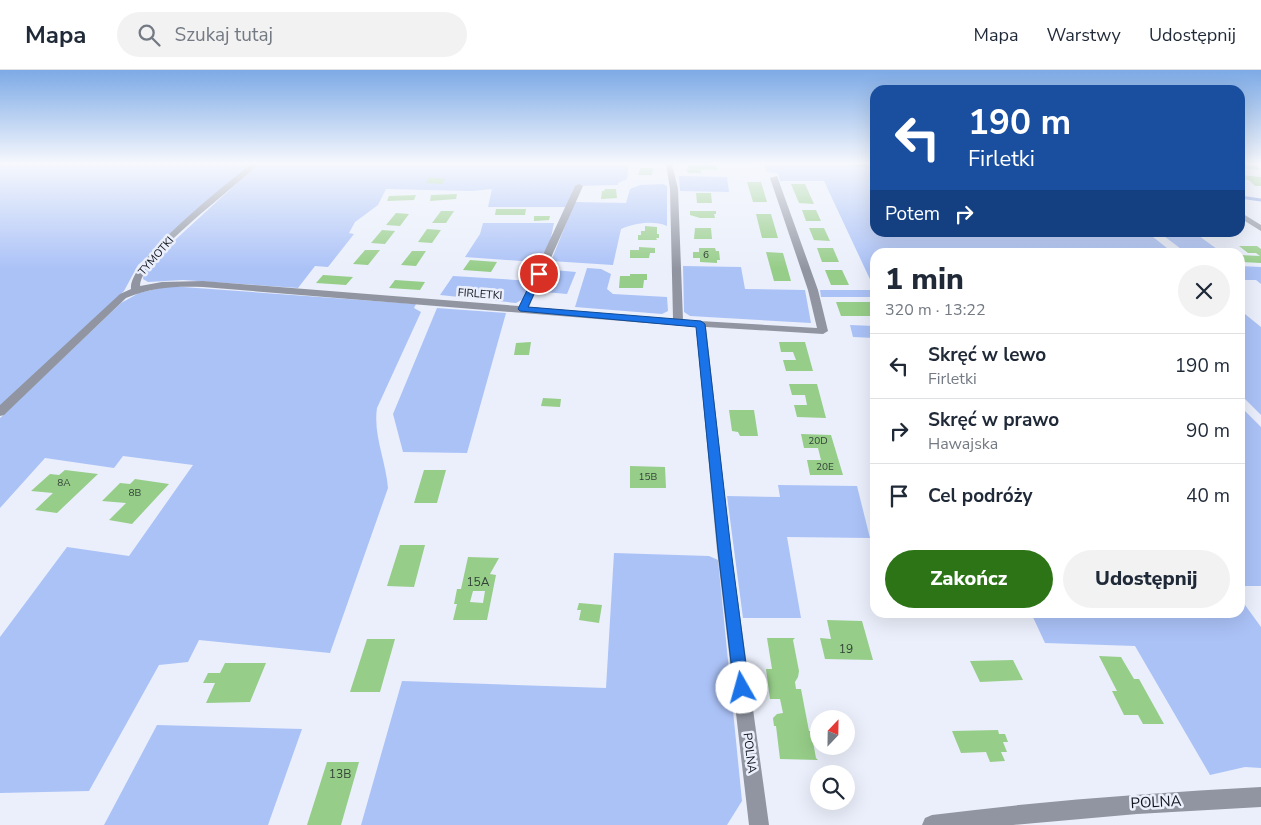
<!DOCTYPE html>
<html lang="pl">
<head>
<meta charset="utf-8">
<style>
  body { margin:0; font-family:"Nunito Sans",sans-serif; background:#f2f2f3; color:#1f2937; height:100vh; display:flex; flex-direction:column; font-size:19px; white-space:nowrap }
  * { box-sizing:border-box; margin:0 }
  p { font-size:16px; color:#747a83 }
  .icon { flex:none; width:28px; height:28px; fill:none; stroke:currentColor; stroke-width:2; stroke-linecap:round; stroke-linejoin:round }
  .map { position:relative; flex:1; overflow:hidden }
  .drawer { position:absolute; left:870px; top:178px; width:375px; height:370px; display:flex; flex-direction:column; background:#fff; border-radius:15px; box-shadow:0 5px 20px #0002 }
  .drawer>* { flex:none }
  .banner { position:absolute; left:870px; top:15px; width:375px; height:152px; border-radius:15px; box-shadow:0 5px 20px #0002; background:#1a4fa0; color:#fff; overflow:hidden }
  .needle { width:32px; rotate:22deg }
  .controls { position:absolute; left:810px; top:640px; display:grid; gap:10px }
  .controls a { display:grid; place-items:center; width:45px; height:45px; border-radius:50%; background:#fff; box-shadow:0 5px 20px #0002; font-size:25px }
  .pin { position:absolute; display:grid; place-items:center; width:42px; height:42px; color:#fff; margin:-21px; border:2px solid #fff; border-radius:50%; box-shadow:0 1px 5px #0007 }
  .me { position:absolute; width:55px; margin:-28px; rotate:353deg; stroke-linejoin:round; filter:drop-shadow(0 0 4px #0008) }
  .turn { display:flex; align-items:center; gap:18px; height:105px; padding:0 15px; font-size:22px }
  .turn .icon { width:65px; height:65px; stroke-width:2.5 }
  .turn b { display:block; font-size:35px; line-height:42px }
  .then { display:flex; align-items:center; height:48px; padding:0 15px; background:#0003; gap:10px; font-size:19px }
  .round { display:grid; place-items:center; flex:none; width:52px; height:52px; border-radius:26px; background:#f2f2f3 }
  .head { display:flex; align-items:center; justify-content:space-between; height:85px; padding:0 15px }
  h1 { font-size:30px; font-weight:800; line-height:38px }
  .button { display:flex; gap:10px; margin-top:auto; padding:10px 15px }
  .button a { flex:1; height:58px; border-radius:30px; background:#2c7416; color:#fff; font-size:20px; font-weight:800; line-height:58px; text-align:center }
  .button a+a { background:#f2f2f3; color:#1f2937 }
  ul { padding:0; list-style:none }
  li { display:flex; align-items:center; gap:15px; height:65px; padding:0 15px; border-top:1px solid #e0e1e3 }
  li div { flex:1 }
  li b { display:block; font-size:19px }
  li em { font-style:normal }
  header { display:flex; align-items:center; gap:30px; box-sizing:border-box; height:70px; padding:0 25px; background:#fff; border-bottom:1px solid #e0e1e3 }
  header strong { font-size:24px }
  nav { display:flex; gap:28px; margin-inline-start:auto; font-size:18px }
  .search { width:350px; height:45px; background:#f2f2f3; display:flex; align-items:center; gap:12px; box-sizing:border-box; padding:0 18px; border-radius:28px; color:#747a83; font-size:19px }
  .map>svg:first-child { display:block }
  .green { fill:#abc2f7 }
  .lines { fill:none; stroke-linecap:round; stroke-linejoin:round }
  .stream { stroke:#7e9be3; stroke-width:3 }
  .building { fill:#96cd88; fill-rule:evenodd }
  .minor { fill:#9095a1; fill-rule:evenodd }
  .route { fill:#1a73e8; stroke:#114b97 }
  .labels { text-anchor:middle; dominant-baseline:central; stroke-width:5; stroke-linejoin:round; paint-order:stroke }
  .number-label { font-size:10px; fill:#324238 }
  .far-street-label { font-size:11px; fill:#10141e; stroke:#eaeffb }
  .near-number-label { font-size:12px; fill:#324238 }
  .street-label { font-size:12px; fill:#10141e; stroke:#eaeffb }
  .near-street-label { font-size:15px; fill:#10141e; stroke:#eaeffb }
</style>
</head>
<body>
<header>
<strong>Mapa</strong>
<div class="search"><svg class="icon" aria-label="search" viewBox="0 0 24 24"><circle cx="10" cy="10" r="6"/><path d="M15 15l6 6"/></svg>Szukaj tutaj</div>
<nav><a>Mapa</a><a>Warstwy</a><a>Udostępnij</a></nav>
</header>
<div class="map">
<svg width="1261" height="755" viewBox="0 0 1261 755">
  <rect width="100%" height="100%" fill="#eaeffb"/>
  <!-- green -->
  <path class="green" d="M0 94H251L138 195 124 221 0 337Z
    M258 94H629L627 109 618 113V115L575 116 566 137H488L492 119 472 121 386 119 378 135 355 152 349 163 354 164 328 197 315 196 298 218 183 210 148 212 143 209 144 203 151 192Z
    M764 94 875 95V162L1148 163 1172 182H875V220L824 111H780L778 103 766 102Z
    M679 106 727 107 729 122 680 121Z
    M663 114 667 116V156C654 150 634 153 621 159L613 195 551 191 575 132 626 133 630 119 640 115Z
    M483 153H554L549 177 535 192 465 187 480 164Z
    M1160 163H1195L1221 182H1185Z
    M683 196 741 197 745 219 805 220 811 253 690 246 684 242Z
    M1240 196 1261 197V214L1256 210H1240Z
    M587 198 601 199 611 204 607 219 613 224 667 227 668 241 662 244 575 237Z
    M554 200 576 202 567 224 544 222Z
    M453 206 532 211 523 229 516 233 440 225Z
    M169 216 416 234 414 238 421 242 377 338C373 365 386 391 388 418L330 583 199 570 188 592 159 595 89 721 0 723V567L67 477 129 486 193 395 123 386 114 398 45 388 0 438V348L121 233 139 223Z
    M820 220H875V227H821Z
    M437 238 506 243 467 383 403 382 393 344Z
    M1240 240 1261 257V345L1240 324Z
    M850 255 875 256V268L853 267Z
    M1240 336 1261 357V516H1240Z
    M778 415 857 416 870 468 787 467 801 548H743L727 426 780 427Z
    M614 483 709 486 718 490 742 731 727 755H361L402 611 606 618Z
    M1240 528 1261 557V698L1245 697 1210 705 1135 576 1045 573 1031 543 1240 542Z
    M157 655 302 659 268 755H104Z"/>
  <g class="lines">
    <!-- stream -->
    <path class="stream" d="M848 94 875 97
      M1240 127 1261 130"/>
  </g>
  <!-- building -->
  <path class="building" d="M688 94 716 95 717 100H701V103H688L686 99H691L688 98Z
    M1242 94H1254L1261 100 1247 99Z
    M640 98H653L652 105H638Z
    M1240 105 1261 107V116H1255L1249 110 1240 109Z
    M429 108 445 109 442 114 426 113Z
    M747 112H761L767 132H753Z
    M791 114H805L814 134 799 133Z
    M605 119H616L617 128 601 129 602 121H604Z
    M696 123H711L712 133H697Z
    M457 124 456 129 430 131 431 125Z
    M416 125 414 130 387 131 389 126Z
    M496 139H526L525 145H495Z
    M802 140H816L821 151H806Z
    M441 141H454L446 153H432Z
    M690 141H716V144H714L715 148H700L690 145Z
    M396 143 409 144 400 156 386 155Z
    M756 144H771L778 168H762Z
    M534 146H550L549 150 534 151Z
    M645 156 657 157V164H659V168H656L657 170H638V165H641V161H645Z
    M695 158H711L712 169H694Z
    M809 158H824L830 171 814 170Z
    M427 159 441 160 432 173 418 172Z
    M382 160 395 161 385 174 371 173Z
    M1239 176H1257L1261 179V193L1242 192 1240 191V185L1260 186 1256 183H1248Z
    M639 177 655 178V183H650L649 188H630V180H639Z
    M699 178H715L716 181H719L720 190H717V193L700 192V188H693V182H699Z
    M817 178H833L839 192H822Z
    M365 180H380L368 195 353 194Z
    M412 181H426L416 196 401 195Z
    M766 182 783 183 791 211H774Z
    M470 190 497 192 491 202 463 200Z
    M825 200H842L849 215H831Z
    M630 204H647V210H644L643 218H619L620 206H630Z
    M323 205 353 207 346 215 316 213Z
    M395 210 425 212 420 220 389 218Z
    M836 232H872L875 240V246H841Z
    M531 272 529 285H514L516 273Z
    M779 272H805L813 301H786L783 290H796L793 282H781Z
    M789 314H817L826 348 797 347 794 335H807L805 325H792Z
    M543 328 561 329 560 337 541 336Z
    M729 340H754L758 366H740L738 362 732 361Z
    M801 364 831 365 843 405H810L807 390H821L818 378H804Z
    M630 396 665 397 666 418H630Z
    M65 400 98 404 57 443 35 440 53 423 31 421 50 404 59 405Z
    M424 400H446L437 433H414Z
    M135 409 169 414 132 454 109 450 126 433 102 431 120 413 130 414Z
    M400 475H425L414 517 387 516Z
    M468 487 499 488 490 504 496 505 487 550H453L457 534H454L457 519H461ZM473 521H485L483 533 470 532Z
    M579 533 602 535 599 553 579 550 581 540H577Z
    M827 550 862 551 873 590 825 589 820 568 831 569Z
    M767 568H795L793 570 799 601 798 607 795 612 796 619H801L809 661H811L816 688 818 690 780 689 776 656H774L773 648 777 644 783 643 780 629H770L766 599H772Z
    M367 569H395L380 622H350Z
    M1099 586 1121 587 1134 609H1139L1164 654H1143L1138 645H1124L1112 621H1117Z
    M1013 590 1023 610 980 612 970 591Z
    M225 593H266L250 632 206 633 215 613H203L208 603H220Z
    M998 660 999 664H1005L1008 672H1003L1007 682H1001L1005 691 990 692 986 682 961 683 952 661Z
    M327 692H359L341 755H307Z"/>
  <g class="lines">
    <!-- minor -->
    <path class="minor" d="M251 94H258C236 118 140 186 140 216L162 212 203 211 519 236 575 116 579 114 583 116 529 237 673 249 670 119 666 94H672L678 119 683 250 817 258 808 220 770 108 777 106 818 220 828 261 823 264 706 257 731 480 769 755H749L717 480 696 257 203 217C176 216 152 217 126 228L4 345 0 346V335L120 224 131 219C127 191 228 113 251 94Z
      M1240 142 1261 155V161L1240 148Z
      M1261 717V737L1137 744 1013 755H922L925 748 932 745C1041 731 1151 723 1261 717Z"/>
  </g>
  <!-- sky -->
  <linearGradient id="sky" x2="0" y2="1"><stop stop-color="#7daae6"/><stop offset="0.47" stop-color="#f6f8fd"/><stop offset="1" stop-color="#f6f8fd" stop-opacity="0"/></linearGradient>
  <rect width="1261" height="199" fill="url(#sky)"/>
  <!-- route -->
  <path class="route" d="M536 202 543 204 528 237 701 251 705 254 731 480 749 618 747 623 742 625 736 623 734 618 718 480 696 257 520 241 518 239Z"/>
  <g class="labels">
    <!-- number labels -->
    <g class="number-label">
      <text x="706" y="185">6</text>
      <text x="818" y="371">20D</text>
      <text x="825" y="397">20E</text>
      <text x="648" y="407">15B</text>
      <text x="64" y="413">8A</text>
      <text x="135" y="423">8B</text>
    </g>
    <!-- far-street labels -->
    <g class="far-street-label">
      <text transform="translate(156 186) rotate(-49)">TYMOTKI</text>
      <text transform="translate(480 224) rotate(4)">FIRLETKI</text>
    </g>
    <!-- near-number labels -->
    <g class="near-number-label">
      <text x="478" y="512">15A</text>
      <text x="846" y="579">19</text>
      <text x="340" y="704">13B</text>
    </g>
    <!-- street labels -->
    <g class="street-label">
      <text transform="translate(750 683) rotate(83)">POLNA</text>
    </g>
    <!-- near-street labels -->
    <g class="near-street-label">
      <text transform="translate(1156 732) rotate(-3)">POLNA</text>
    </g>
  </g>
</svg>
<div class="controls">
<a><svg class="needle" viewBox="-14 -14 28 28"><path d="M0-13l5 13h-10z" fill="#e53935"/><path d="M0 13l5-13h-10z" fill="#747a83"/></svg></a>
<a><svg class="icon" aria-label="search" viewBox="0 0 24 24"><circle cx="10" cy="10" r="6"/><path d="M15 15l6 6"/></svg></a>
</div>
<div class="pin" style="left:539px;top:204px;background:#d93025"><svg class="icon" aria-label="arrive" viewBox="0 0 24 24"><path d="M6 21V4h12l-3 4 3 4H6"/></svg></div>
<svg class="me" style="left:742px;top:618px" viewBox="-20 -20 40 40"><circle r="19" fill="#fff"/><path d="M0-13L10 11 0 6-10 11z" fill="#1a73e8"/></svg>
<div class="banner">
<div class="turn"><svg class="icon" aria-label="left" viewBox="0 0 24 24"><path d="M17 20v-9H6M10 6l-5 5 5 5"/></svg><div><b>190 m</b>Firletki</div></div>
<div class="then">Potem<svg class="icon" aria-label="right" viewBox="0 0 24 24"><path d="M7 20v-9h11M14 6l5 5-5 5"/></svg></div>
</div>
<section class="drawer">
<div class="head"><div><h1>1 min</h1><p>320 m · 13:22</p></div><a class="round"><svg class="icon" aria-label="close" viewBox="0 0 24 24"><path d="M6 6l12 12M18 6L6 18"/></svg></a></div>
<ul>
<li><svg class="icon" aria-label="left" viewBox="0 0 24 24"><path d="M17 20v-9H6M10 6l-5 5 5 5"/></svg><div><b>Skręć w lewo</b><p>Firletki</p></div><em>190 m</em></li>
<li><svg class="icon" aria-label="right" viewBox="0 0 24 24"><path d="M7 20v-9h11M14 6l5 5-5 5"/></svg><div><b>Skręć w prawo</b><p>Hawajska</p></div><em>90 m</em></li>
<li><svg class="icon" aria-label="arrive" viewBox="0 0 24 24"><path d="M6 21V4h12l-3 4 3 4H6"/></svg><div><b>Cel podróży</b></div><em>40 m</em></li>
</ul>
<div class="button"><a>Zakończ</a><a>Udostępnij</a></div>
</section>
</div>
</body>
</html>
